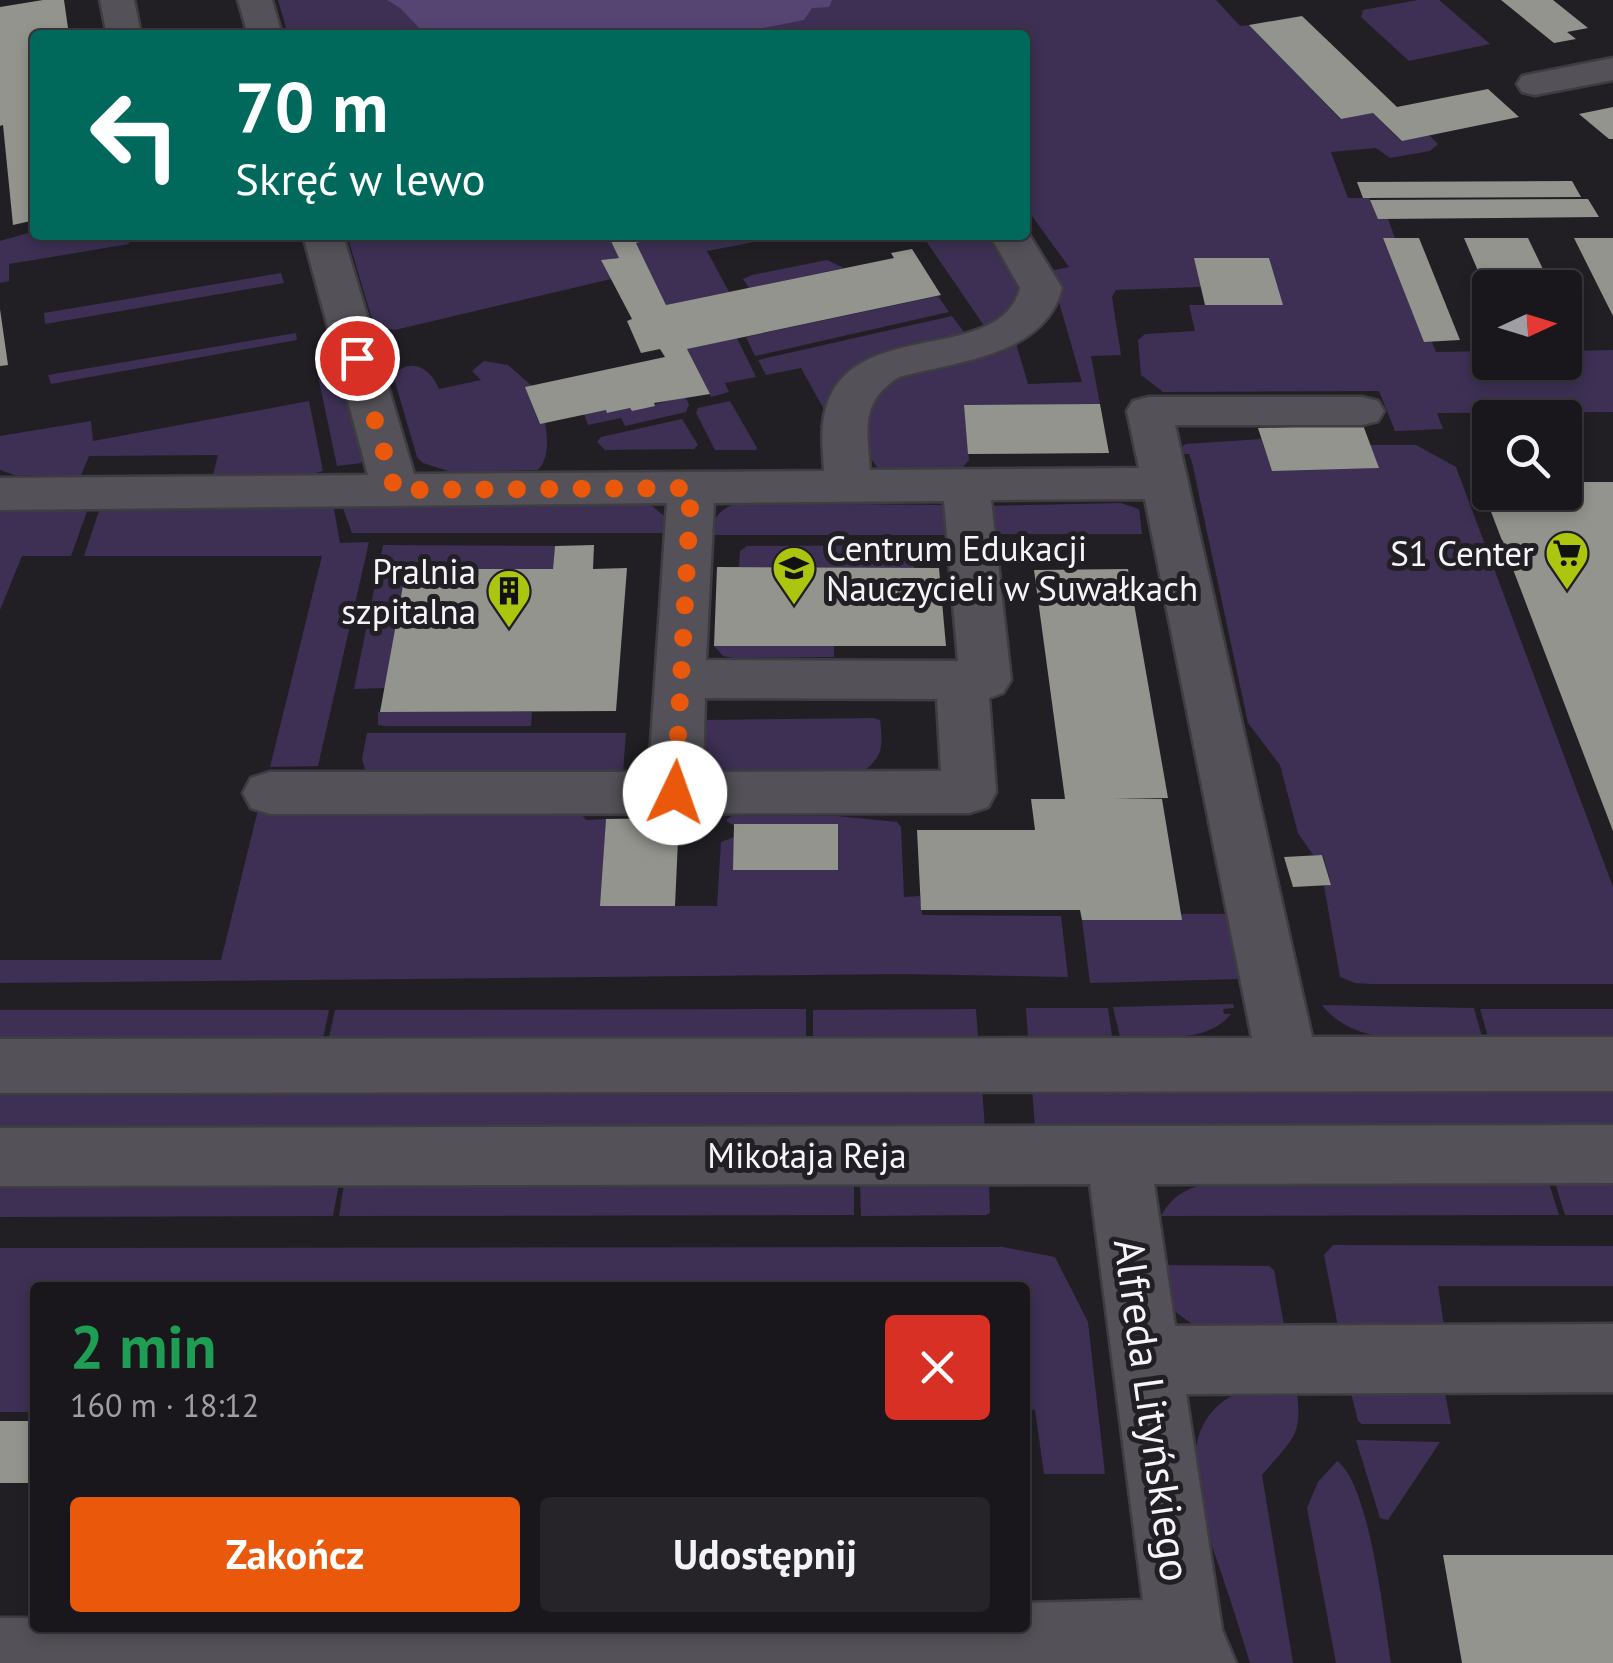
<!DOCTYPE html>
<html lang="pl">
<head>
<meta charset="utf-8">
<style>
  body { margin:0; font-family:"PT Sans",sans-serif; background:#262428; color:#f1f3f6; height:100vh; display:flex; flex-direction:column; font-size:38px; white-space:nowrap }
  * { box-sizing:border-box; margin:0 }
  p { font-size:32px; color:#9f9fa3 }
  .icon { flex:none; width:55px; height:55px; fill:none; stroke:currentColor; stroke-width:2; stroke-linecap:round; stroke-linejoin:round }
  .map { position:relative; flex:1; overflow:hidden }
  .panel { position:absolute; left:30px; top:1282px; width:1000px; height:350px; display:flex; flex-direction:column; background:#19171b; border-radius:10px; box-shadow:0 5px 15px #0003,0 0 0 2px #37363a }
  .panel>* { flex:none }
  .banner { position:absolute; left:30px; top:30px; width:1000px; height:210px; border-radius:10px; box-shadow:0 5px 15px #0003,0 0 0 2px #37363a; background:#00695c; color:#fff; overflow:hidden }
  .needle { width:65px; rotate:86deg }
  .controls { position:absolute; left:1472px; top:270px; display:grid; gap:20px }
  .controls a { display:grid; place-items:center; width:110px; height:110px; border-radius:10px; background:#19171b; box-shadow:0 5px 15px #0003,0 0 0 2px #37363a; font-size:50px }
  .pin { position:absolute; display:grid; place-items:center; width:85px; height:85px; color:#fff; margin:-42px; border:5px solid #fff; border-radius:50%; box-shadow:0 2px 10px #0007 }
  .me { position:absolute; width:110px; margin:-55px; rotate:3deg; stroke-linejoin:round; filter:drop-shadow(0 0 8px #0008) }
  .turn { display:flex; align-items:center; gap:35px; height:210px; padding:0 40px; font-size:45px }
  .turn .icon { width:130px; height:130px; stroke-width:2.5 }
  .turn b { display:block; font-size:70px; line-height:85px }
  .round { display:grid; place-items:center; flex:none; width:105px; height:105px; border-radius:10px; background:#262428 }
  .summary { display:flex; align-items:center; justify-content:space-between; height:170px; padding:0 40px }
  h1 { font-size:60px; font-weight:700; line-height:75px; color:#1e9e55 }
  .button { display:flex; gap:20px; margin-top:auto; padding:20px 40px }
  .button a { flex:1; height:115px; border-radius:10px; background:#ea580c; color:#fff; font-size:40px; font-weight:700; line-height:115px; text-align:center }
  .button a+a { background:#262428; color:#f1f3f6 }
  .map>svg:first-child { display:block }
  .green { fill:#3d3054 }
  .forest { fill:#564573 }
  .building { fill:#92948d }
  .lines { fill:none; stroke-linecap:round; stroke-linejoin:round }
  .minor-casing { stroke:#3e3d41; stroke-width:5 }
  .minor { fill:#545258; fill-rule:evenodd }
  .route { stroke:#ea580c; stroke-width:18; stroke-dasharray:0 32.4 }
  .labels { text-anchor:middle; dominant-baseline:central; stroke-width:10; stroke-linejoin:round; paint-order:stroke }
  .poi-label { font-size:35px; fill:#f5f4f8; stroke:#211f24; text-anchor:end }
  .street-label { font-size:35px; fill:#f5f4f8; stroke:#211f24 }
  .near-street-label { font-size:42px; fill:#f5f4f8; stroke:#211f24 }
</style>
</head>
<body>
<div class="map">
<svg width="1613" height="1663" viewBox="0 0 1613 1663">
  <rect width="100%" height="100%" fill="#211f24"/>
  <!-- green -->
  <path class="green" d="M278 0H1216L1240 26 1250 25 1340 119 1373 113 1401 141 1429 135 1438 144 1430 151 1390 158 1376 148 1331 152 1348 198H1369L1378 218 1388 219 1395 238 1383 239 1424 341 1432 342 1436 352 1490 351V362H1565V351L1613 350V412L1437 413 1443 429 1395 431 1379 391 1163 392 1141 375 1138 340 1145 334 1195 331 1189 305H1282L1269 258H1195L1201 287 1116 290 1112 297 1121 355 1091 356 1100 404 964 405 969 460 958 473 879 469C852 441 869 412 880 379L1015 340 1028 384 1082 382 1050 271 1069 267 1032 216 1025 214V35H288Z
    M1418 0H1439L1490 44 1409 61 1361 17 1363 10Z
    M35 231V235H128L129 244 9 264V281L0 283V241Z
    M347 235H608L619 258 602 260 611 279 395 330 374 326Z
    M677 235H791L707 251 729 292 666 305 636 243Z
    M922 235H998L1029 294 989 333Z
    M827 260 844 268 749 288 743 279 752 275Z
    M281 273 284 283 45 324 44 313Z
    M938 296 949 312 755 356 746 337Z
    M952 316 967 336 932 345 825 433 819 426 831 422 801 368 766 375 758 360Z
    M296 333 297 340 51 384 48 375Z
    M737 338 756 377 725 383 729 392 711 397 687 349Z
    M484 361 508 365 532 386 526 388 539 423H545C548 438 549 459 538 470L451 472 423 463 417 457 393 375C412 356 431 369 439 389L481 380 472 371Z
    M318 376H329L346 384 365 453 361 463 337 466Z
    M685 396 689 405 686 412 625 426 621 418 588 425 584 414 606 410 608 413 630 408 632 411Z
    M309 401 323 471 312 474 213 475 218 455 89 456 81 475H14L0 470V436L91 421 93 441Z
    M730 401 757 448 756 450H715L696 413 698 408Z
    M682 419 698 445 694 449 605 450 597 442 601 437Z
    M1261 439 1272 470 1378 468 1370 445H1416L1456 467 1613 887V984H1372L1355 983 1340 977 1324 886 1331 884 1323 855H1313L1298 833 1280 765 1248 723 1192 462 1189 454H1178V449L1186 444Z
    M333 503 340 543 369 542 318 766 270 767 322 556H84L101 505Z
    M341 503 651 505 670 521V533H352Z
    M740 503 947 505 955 535H710C713 516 722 507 740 503Z
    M1121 503 1139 509 1142 534H984V506Z
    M0 506H89L71 556H22L0 610Z
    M383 545 555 546 553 569H406L385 688 354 689Z
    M904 545 913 552 914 568 739 567 740 551 747 546Z
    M714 646H834V657L734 658 723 656Z
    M378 712H532L531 726H386L378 725Z
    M873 718 880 720C883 745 884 757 862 772L716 773 701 749 700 720Z
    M367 733H626L623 773 378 775 365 769 362 759Z
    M258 810 579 811 586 820 606 819 601 906H717L721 842 734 837V870H838L729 823 726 820 732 816H837L897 822 901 827 904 897 920 896 922 915 1061 916 1068 977 901 974 0 983V960H221Z
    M1181 914H1226L1240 979 1090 983 1082 920H1181Z
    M1233 1004 1234 1008 1223 1009 1224 1014H1231C1206 1045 1156 1036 1120 1037L1113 1007Z
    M1322 1005 1474 1008 1482 1037C1430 1037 1358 1051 1322 1005Z
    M1026 1008H1108L1112 1036 1028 1037Z
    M806 1009V1038L329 1037 335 1010Z
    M976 1009 978 1037H813V1010Z
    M1480 1009H1613V1036L1488 1037Z
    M0 1010H329L323 1038H0Z
    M982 1088 985 1128 0 1129V1090Z
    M1032 1089H1613V1126L1035 1127Z
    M989 1182 990 1213 986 1215 861 1216 860 1184Z
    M1219 1182 1549 1183 1559 1215 1161 1216C1174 1192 1193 1185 1219 1182Z
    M854 1183V1215L339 1216 344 1184Z
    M1555 1183H1613V1215H1565Z
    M339 1184 333 1216 0 1217V1185Z
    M1333 1245 1613 1246V1286H1438L1444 1326H1338L1324 1255Z
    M1003 1247 1055 1257 1088 1322 1105 1474H1044L1035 1410 1025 1409V1288H35V1412H0V1248Z
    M1160 1265 1269 1266 1274 1270 1284 1325 1196 1327 1169 1307Z
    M1296 1385C1303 1437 1295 1436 1262 1475L1293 1663H1250C1241 1634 1232 1604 1222 1575 1202 1517 1164 1423 1242 1391 1258 1385 1279 1386 1296 1385Z
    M1349 1385 1444 1388 1451 1424H1362L1358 1421Z
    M1356 1440 1440 1442 1388 1520 1380 1518Z
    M1337 1461C1370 1484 1384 1620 1391 1663H1336L1307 1508 1318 1482Z"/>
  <!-- forest -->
  <path class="forest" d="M387 0H832L829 7 812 8 804 20 727 35H426L400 8Z"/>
  <!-- building -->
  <path class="building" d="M43 0H64L69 35H35V220L13 225 3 125 0 126V7Z
    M1501 0H1553L1588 28 1567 32 1576 39 1554 43Z
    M1302 16 1397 107 1488 89 1519 117 1402 141 1373 113 1341 119 1249 25Z
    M1613 107V139H1609L1579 114Z
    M1572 181 1581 197 1363 198 1357 182Z
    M1588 199 1599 217 1378 219 1370 200Z
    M608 235H668L636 243 666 305 894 258 891 253 912 249 941 295 687 349 710 394 654 403 655 406 632 411 630 408 607 413 606 410 540 424 525 387 665 357 660 349 641 353 627 321 632 319 601 260 619 258Z
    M1383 238H1419L1460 340 1424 342Z
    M1464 238H1528L1552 288H1490V299Z
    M1574 238H1613V316Z
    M1194 258H1269L1283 305H1205Z
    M0 309 8 365 0 366Z
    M1100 404 1109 453 968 454 964 405Z
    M1363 425 1379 468 1272 471 1258 428Z
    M1565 482H1613V831L1480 483H1490V492H1565Z
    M594 545 593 569 627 568 616 711 380 712 406 569H553L555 546Z
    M717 567 939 568 946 646H714Z
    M1128 569 1168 798 1114 799H1162L1182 920H1082L1080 910H921L917 830H1035L1031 799H1065L1034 570Z
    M679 818 675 906H600L606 819Z
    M734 824H838V870H733Z
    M1322 855 1331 885 1293 887 1284 857Z
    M0 1421H35V1483H0Z
    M1443 1555H1613V1663H1462Z"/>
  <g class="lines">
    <defs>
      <path id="minor" d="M100 0H134L141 35H107Z
        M238 0H272L282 35H248Z
        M1613 58V80L1535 95 1522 92 1517 84 1522 76Z
        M1025 228 1062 288C1045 356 957 361 899 377 860 402 867 428 870 470L1139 468 1127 411 1133 401 1149 397H1362L1378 401 1384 411 1378 421 1362 425H1175L1312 1037H1613V1091L0 1093V1039L1252 1038 1145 499 991 500 1011 680 1003 693 989 698 996 792 988 807 969 813 270 814 251 808 243 793 251 778 270 772H649L667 503 0 510V478L368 475 303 235H343L414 474 824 471C823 450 820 428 826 408 852 316 1000 366 1020 288L990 235H1025ZM944 501 958 661 706 660 714 503ZM705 698 937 699 941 771 703 772Z
        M1613 1125V1183L1154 1184 1175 1326 1613 1324V1392L1186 1394 1222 1630 1236 1663H0V1618H35V1628H1025V1603L1143 1600 1090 1184 0 1186V1128Z"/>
    </defs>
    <!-- minor casing -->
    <use href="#minor" class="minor-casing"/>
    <!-- minor -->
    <use href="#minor" class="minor"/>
  </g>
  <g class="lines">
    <!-- route -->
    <path class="route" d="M357 358 395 490 691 488 675 793"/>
  </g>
  <!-- icons -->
  <defs>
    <symbol id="supermarket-pin" viewBox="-11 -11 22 30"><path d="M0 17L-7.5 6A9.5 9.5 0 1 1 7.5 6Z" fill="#acc610" stroke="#211f24"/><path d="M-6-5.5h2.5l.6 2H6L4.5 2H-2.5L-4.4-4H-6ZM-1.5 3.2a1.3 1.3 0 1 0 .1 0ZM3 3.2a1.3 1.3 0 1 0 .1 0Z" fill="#111"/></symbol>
    <symbol id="school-pin" viewBox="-11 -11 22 30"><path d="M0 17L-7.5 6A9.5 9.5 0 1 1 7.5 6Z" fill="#acc610" stroke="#211f24"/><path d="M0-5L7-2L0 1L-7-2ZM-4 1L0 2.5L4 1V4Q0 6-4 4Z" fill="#111"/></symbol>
    <symbol id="building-pin" viewBox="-11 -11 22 30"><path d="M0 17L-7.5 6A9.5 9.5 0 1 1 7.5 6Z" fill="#acc610" stroke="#211f24"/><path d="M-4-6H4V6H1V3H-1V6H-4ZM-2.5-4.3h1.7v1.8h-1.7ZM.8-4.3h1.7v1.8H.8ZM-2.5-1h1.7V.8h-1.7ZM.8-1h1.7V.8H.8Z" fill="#111"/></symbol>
  </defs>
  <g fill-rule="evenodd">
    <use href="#supermarket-pin" x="1542" y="528" width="50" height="68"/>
    <use href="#school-pin" x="769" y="543" width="50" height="68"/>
    <use href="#building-pin" x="484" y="566" width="50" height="68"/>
  </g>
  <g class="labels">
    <!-- poi labels -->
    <g class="poi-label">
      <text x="826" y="548" text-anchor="start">Centrum Edukacji<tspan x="826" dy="40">Nauczycieli w Suwałkach</tspan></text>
      <text x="1534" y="553">S1 Center</text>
      <text x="476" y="571">Pralnia<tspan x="476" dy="40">szpitalna</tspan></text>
    </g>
    <!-- street labels -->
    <g class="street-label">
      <text x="807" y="1155">Mikołaja Reja</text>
    </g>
    <!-- near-street labels -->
    <g class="near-street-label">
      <text transform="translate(1153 1410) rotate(82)">Alfreda Lityńskiego</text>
    </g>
  </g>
</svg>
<div class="controls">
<a><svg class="needle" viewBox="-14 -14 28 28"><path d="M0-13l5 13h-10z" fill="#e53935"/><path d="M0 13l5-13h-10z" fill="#9f9fa3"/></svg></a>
<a><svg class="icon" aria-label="search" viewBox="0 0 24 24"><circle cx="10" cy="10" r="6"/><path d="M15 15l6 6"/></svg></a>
</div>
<div class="pin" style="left:357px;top:358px;background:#d93025"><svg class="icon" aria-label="arrive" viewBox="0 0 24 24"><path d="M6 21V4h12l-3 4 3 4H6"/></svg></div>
<svg class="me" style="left:675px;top:793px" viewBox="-20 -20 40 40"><circle r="19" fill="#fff"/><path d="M0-13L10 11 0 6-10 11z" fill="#ea580c"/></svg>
<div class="banner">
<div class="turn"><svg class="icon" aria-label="left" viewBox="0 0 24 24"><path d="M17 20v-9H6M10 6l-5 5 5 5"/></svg><div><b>70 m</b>Skręć w lewo</div></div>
</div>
<section class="panel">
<div class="summary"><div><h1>2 min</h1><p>160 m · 18:12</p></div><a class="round" style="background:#d93025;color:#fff"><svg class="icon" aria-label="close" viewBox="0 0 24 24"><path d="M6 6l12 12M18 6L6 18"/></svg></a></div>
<div class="button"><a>Zakończ</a><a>Udostępnij</a></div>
</section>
</div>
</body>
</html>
